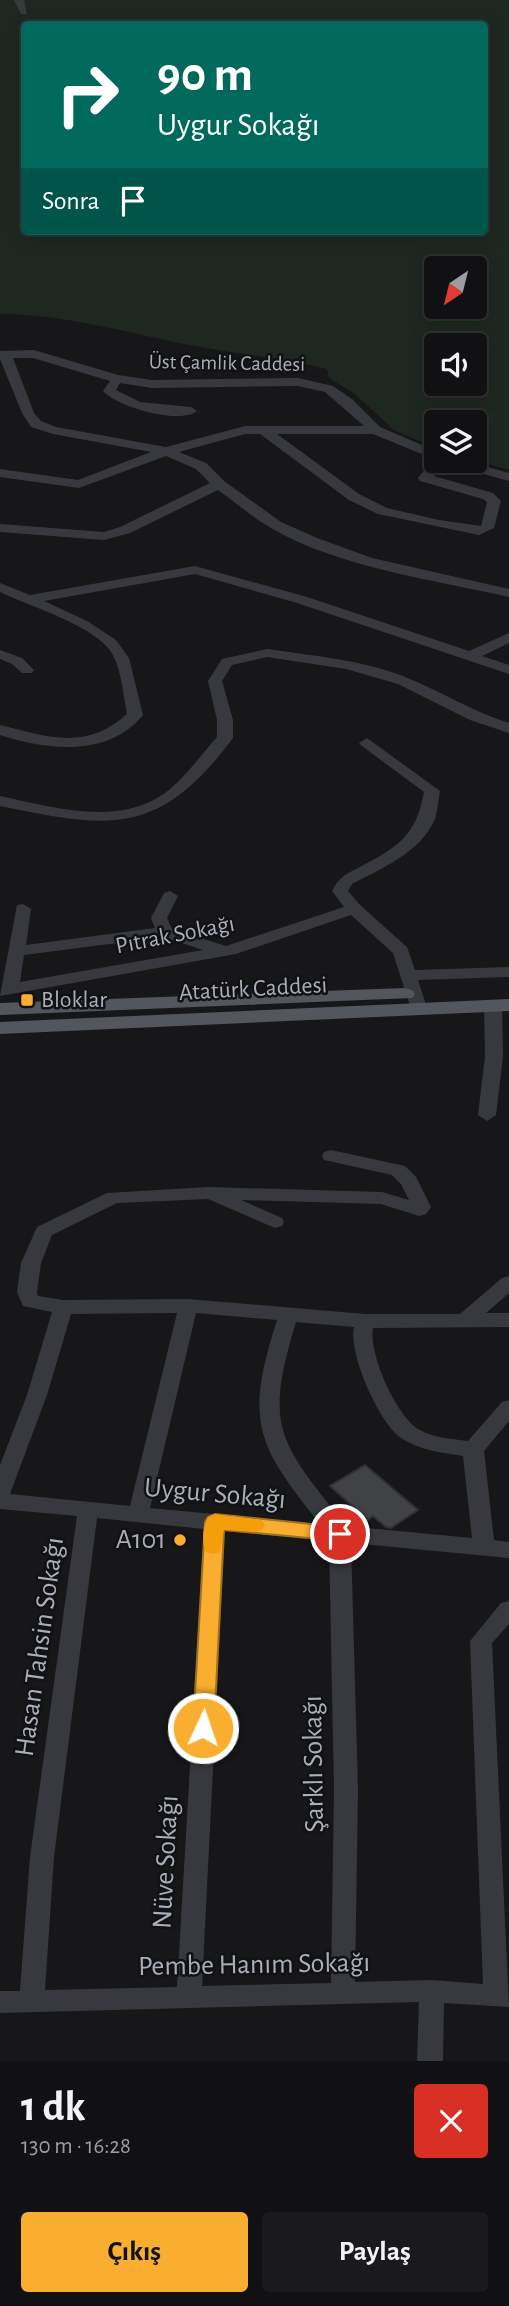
<!DOCTYPE html>
<html lang="tr">
<head>
<meta charset="utf-8">
<style>
  body { margin:0; font-family:"Alegreya Sans",sans-serif; background:#1a1a1c; color:#f1f3f6; height:100vh; display:flex; flex-direction:column; font-size:26px; white-space:nowrap }
  * { box-sizing:border-box; margin:0 }
  p { font-size:23px; color:#9c9da0 }
  .icon { flex:none; width:38px; height:38px; fill:none; stroke:currentColor; stroke-width:2; stroke-linecap:round; stroke-linejoin:round }
  .map { position:relative; height:2061px; overflow:hidden }
  .side { display:flex; flex-direction:column; background:#111113; flex:1 }
  .side>* { flex:none }
  .banner { position:absolute; left:21px; top:21px; width:467px; height:214px; border-radius:7px; box-shadow:0 4px 18px #0003,0 0 0 2px #303133; background:#00695c; color:#fff; overflow:hidden }
  .needle { width:46px; rotate:215deg }
  .controls { position:absolute; left:424px; top:256px; display:grid; gap:14px }
  .controls a { display:grid; place-items:center; width:63px; height:63px; border-radius:7px; background:#111113; box-shadow:0 4px 18px #0003,0 0 0 2px #303133; font-size:35px }
  .pin { position:absolute; display:grid; place-items:center; width:60px; height:60px; color:#fff; margin:-30px; border:4px solid #fff; border-radius:50%; box-shadow:0 2px 7px #0007 }
  .me { position:absolute; width:77px; margin:-38px; rotate:3deg; stroke-linejoin:round; filter:drop-shadow(0 0 5px #0008) }
  .turn { display:flex; align-items:center; gap:24px; height:147px; padding:0 21px; font-size:32px }
  .turn .icon { width:91px; height:91px; stroke-width:2.5 }
  .turn b { display:block; font-size:49px; line-height:60px }
  .then { display:flex; align-items:center; height:66px; padding:0 21px; background:#0003; gap:14px; font-size:26px }
  .round { display:grid; place-items:center; flex:none; width:74px; height:74px; border-radius:7px; background:#1a1a1c }
  .head { display:flex; align-items:center; justify-content:space-between; height:119px; padding:0 21px }
  h1 { font-size:42px; font-weight:700; line-height:52px }
  .action { display:flex; gap:14px; margin-top:auto; padding:14px 21px }
  .action a { flex:1; height:80px; border-radius:7px; background:#f9ae30; color:#111; font-size:28px; font-weight:700; line-height:80px; text-align:center }
  .action a+a { background:#1a1a1c; color:#f1f3f6 }
  .map>svg:first-child { display:block }
  .green { fill:#1f2820; fill-rule:evenodd }
  .building { fill:#414246; stroke:#313135; stroke-width:2 }
  .lines { fill:none; stroke-linecap:round; stroke-linejoin:round }
  .minor { fill:#38393e; fill-rule:evenodd }
  .major { fill:#54565e; fill-rule:evenodd }
  .route { fill:#f9ae30; stroke:#a2711f; stroke-width:2 }
  .slow { fill:#f59e0b }
  .poi-dot { fill:#f9ae30; stroke:#121214; stroke-width:2.5 }
  .labels { text-anchor:middle; dominant-baseline:central; stroke-width:5; stroke-linejoin:round; paint-order:stroke }
  .far-street-label { font-size:21px; fill:#a9afba; stroke:#121214 }
  .street-label { font-size:24px; fill:#a9afba; stroke:#121214 }
  .poi-label { font-size:24px; fill:#a9afba; stroke:#121214; text-anchor:start }
  .near-street-label { font-size:28px; fill:#a9afba; stroke:#121214 }
  .near-poi-label { font-size:28px; fill:#a9afba; stroke:#121214; text-anchor:end }
</style>
</head>
<body>
<div class="map">
<svg width="509" height="2061" viewBox="0 0 509 2061">
  <rect width="100%" height="100%" fill="#171719"/>
  <!-- green -->
  <path class="green" d="M0 0H509V470L474 460V422H436V448L394 430 355 394 329 378 327 369C283 357 239 355 195 346 131 334 66 314 0 314ZM24 24H485V231H24ZM436 268H474V306H436ZM436 345H474V383H436Z"/>
  <!-- building -->
  <path class="building" d="M365 1465 418 1510 391 1528 386 1527 373 1516 368 1520 330 1486Z"/>
  <g class="lines">
    <!-- minor -->
    <path class="minor" d="M14 0H24L27 14H21Z
      M34 350 118 375 152 380 298 378 333 386 352 399 380 427 436 451V460H463L509 473V481L444 463 434 476 493 493 501 501 494 528 479 535 378 514 349 500 260 434H245L179 452 206 463 224 481 281 522 317 538 372 558 509 589V597C434 580 337 567 271 528 252 517 235 502 218 490L130 533 104 540 0 532V524L104 532 120 527 210 483 196 469 166 456 79 488 0 477V469L78 480 151 452 53 434 31 427 22 413 0 359V351ZM13 358H33L110 381 103 391C117 407 180 425 197 411L191 407 140 402 116 390 120 383 152 388 298 386 325 392 364 426H245L166 447 56 427 41 421 34 413ZM277 434H373L434 459 418 478 420 481 483 499 487 502 481 526 439 520 387 508 359 494Z
      M195 566 307 597 469 651 509 633V643L482 656 509 665V674L297 603 195 574 44 601 87 621 116 640 129 658 143 715C108 758 46 750 0 735V725C48 737 86 751 127 714 123 695 122 673 113 655 98 626 28 606 0 592V583L30 595Z
      M267 649C314 656 366 660 410 679 444 693 474 712 509 723V733L470 720 398 684 346 669 267 657 232 665 222 681 233 720V738C159 837 111 829 0 806V796C51 807 118 827 165 793 185 778 200 756 217 737V720L208 681 222 659Z
      M0 650 22 658 34 670 32 673H22L12 664 0 659Z
      M367 738 440 791C438 800 438 810 435 819 420 853 382 868 352 884L348 891 360 905 407 947 415 970 509 967V977L418 980 427 1008 418 1013 412 1012 393 953 351 915 236 954 0 996 17 905 23 904 31 909 26 945 155 928 151 918 164 893 170 891 178 896 167 918 172 929 226 946 344 907 332 891C339 877 346 874 360 867 398 847 416 836 424 792L362 746 359 743ZM164 937 203 950 20 982 24 955Z
      M493 1000 502 1005 503 1056 496 1115 487 1121 478 1115 485 1056 484 1005Z
      M331 1150 405 1166 416 1177 431 1207 426 1214 419 1216 381 1204 241 1200 282 1218 284 1222 282 1226 275 1228 208 1199 117 1203 52 1235 41 1263 37 1292 38 1296 63 1300 188 1299 365 1314H460L502 1278 509 1276V1293L486 1313H509V1327L373 1328C368 1353 397 1418 420 1430 434 1438 452 1439 468 1441L502 1402 509 1400V1421L484 1451 494 1540 509 1542V1558L351 1543 358 1789 355 1982 432 1980 483 1984 470 1641 501 1603 509 1601V1624L492 1643 509 2007 444 2003 443 2061H417L419 2002 0 2013V1991H20L30 1857 77 1516 0 1509V1465L27 1395 52 1312 23 1306 17 1292 21 1263 37 1227 107 1193 208 1187 382 1192 409 1200 401 1184 392 1175 324 1160 322 1156 324 1152ZM177 1313 130 1506 10 1494 47 1395 71 1314ZM196 1313 277 1320C245 1421 255 1443 320 1524L150 1508ZM296 1322 354 1327C348 1353 379 1423 401 1438 419 1450 443 1453 463 1456L472 1538 346 1526C280 1442 263 1430 296 1322ZM97 1518 204 1529 177 1987 45 1990 54 1857ZM225 1531 329 1541 334 1789 331 1983 202 1986Z"/>
    <!-- major -->
    <path class="major" d="M405 988 412 990 415 994 412 998 0 1015V1003Z
      M509 999V1011L0 1034V1022Z"/>
  </g>
  <!-- route -->
  <path class="route" d="M215 1514 340 1527 347 1529 350 1534 347 1539 340 1541 224 1530 214 1728 211 1733 203 1736 196 1733 193 1728 205 1522 208 1517Z"/>
  <!-- slow -->
  <path class="slow" d="M215 1514 262 1520 265 1525 262 1530 255 1532 224 1530 220 1552 213 1554 206 1552C201 1543 203 1525 208 1517Z"/>
  <!-- markers -->
  <g class="poi-dot">
    <rect x="20" y="993" width="14" height="14" rx="3.5"/>
    <circle cx="180" cy="1540" r="7"/>
  </g>
  <g class="labels">
    <!-- far-street labels -->
    <g class="far-street-label">
      <text transform="translate(227 363) rotate(1)">Üst Çamlik Caddesi</text>
    </g>
    <!-- street labels -->
    <g class="street-label">
      <text transform="translate(175 935) rotate(-11)">Pıtrak Sokağı</text>
      <text transform="translate(253 989) rotate(-3)">Atatürk Caddesi</text>
    </g>
    <!-- poi labels -->
    <g class="poi-label">
      <text x="41" y="1000">Bloklar</text>
    </g>
    <!-- near-street labels -->
    <g class="near-street-label">
      <text transform="translate(215 1494) rotate(5)">Uygur Sokağı</text>
      <text transform="translate(40 1647) rotate(-82)">Hasan Tahsin Sokağı</text>
      <text transform="translate(314 1764) rotate(-91)">Şarklı Sokağı</text>
      <text transform="translate(166 1862) rotate(-87)">Nüve Sokağı</text>
      <text transform="translate(254 1965) rotate(-1)">Pembe Hanım Sokağı</text>
    </g>
    <!-- near-poi labels -->
    <g class="near-poi-label">
      <text x="166" y="1540">A101</text>
    </g>
  </g>
</svg>
<div class="controls">
<a><svg class="needle" viewBox="-14 -14 28 28"><path d="M0-13l5 13h-10z" fill="#e53935"/><path d="M0 13l5-13h-10z" fill="#9c9da0"/></svg></a>
<a><svg class="icon" aria-label="sound" viewBox="0 0 24 24"><path d="M4 9h4l5-4v14l-5-4H4zM17 9q2 3 0 6"/></svg></a>
<a><svg class="icon" aria-label="layers" viewBox="0 0 24 24"><path d="M12 4l9 5-9 5-9-5zM3 14l9 5 9-5"/></svg></a>
</div>
<div class="pin" style="left:340px;top:1534px;background:#d93025"><svg class="icon" aria-label="arrive" viewBox="0 0 24 24"><path d="M6 21V4h12l-3 4 3 4H6"/></svg></div>
<svg class="me" style="left:203px;top:1728px" viewBox="-20 -20 40 40"><circle r="17" fill="#f9ae30" stroke="#fff" stroke-width="3"/><path d="M0-11L8 9 0 5-8 9z" fill="#fff"/></svg>
<div class="banner">
<div class="turn"><svg class="icon" aria-label="right" viewBox="0 0 24 24"><path d="M7 20v-9h11M14 6l5 5-5 5"/></svg><div><b>90 m</b>Uygur Sokağı</div></div>
<div class="then">Sonra<svg class="icon" aria-label="arrive" viewBox="0 0 24 24"><path d="M6 21V4h12l-3 4 3 4H6"/></svg></div>
</div>
</div>
<section class="side">
<div class="head"><div><h1>1 dk</h1><p>130 m · 16:28</p></div><a class="round" style="background:#d93025;color:#fff"><svg class="icon" aria-label="close" viewBox="0 0 24 24"><path d="M6 6l12 12M18 6L6 18"/></svg></a></div>
<div class="action"><a>Çıkış</a><a>Paylaş</a></div>
</section>
</body>
</html>
